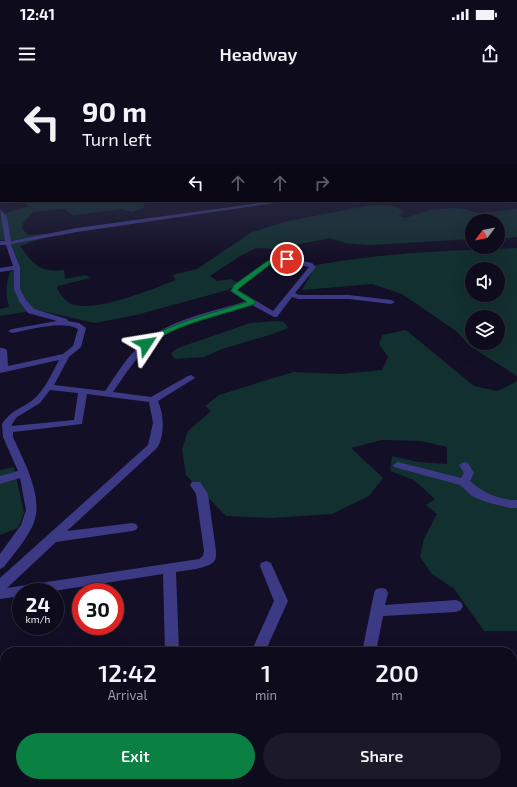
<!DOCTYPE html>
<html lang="en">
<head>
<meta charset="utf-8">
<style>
  body { margin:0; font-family:"Exo 2",sans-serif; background:#1c1929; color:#f1f3f6; height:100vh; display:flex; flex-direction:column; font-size:15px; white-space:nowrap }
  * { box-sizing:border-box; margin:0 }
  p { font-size:13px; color:#9b9ba3 }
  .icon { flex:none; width:22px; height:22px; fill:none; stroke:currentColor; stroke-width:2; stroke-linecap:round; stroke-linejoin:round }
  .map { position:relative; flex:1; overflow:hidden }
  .drawer { position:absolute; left:0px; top:567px; width:517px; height:140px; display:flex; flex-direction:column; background:#0e0b1c; border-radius:16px 16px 0 0; box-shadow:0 4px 16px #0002,0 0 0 1px #2e2b3b }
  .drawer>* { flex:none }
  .top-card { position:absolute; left:0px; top:0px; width:517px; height:122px; box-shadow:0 4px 16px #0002,0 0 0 1px #2e2b3b; background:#0e0b1c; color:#f1f3f6; overflow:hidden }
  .needle { width:26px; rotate:238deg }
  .controls { position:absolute; left:465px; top:134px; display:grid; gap:8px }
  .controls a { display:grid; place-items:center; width:40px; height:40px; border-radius:50%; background:#0e0b1c; box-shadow:0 4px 16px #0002,0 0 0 1px #2e2b3b; font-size:20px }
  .speed { position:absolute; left:12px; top:503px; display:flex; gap:8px; font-size:20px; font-weight:700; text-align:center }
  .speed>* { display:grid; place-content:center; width:52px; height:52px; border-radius:50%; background:#0e0b1c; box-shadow:0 4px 16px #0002,0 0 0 1px #2e2b3b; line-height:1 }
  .speed small { font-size:10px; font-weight:400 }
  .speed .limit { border:6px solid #d22; background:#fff; color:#111 }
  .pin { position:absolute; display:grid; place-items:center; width:34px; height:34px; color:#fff; margin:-17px; border:2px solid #fff; border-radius:50%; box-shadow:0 1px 4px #0007 }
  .me { position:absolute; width:44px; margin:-22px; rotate:57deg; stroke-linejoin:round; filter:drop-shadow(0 0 3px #0008) }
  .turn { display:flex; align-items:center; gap:14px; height:84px; padding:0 16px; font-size:18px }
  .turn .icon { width:52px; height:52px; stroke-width:2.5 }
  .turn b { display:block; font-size:28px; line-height:34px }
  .lanes { display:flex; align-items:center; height:38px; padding:0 16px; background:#0003; justify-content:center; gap:20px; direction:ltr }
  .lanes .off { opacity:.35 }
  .eta { display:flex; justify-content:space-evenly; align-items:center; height:68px; text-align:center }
  .eta b { font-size:24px; font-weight:600; line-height:28px }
  .button { display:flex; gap:8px; margin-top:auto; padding:8px 16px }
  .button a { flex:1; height:46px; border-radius:24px; background:#0b8043; color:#fff; font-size:16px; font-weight:600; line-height:46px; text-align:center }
  .button a+a { background:#1c1929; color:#f1f3f6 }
  .status { display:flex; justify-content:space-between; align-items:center; height:28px; padding:0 20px; background:#0e0b1c; direction:ltr }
  .status svg { height:11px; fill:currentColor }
  header { display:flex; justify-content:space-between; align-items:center; height:52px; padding:0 16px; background:#0e0b1c; font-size:18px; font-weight:600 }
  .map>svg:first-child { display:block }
  .green { fill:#12302f; fill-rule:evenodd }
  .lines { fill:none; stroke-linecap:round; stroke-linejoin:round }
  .street { fill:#3d3a85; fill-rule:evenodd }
  .route { fill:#0b8043; stroke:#07532c }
</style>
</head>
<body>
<div class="status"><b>12:41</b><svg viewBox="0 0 49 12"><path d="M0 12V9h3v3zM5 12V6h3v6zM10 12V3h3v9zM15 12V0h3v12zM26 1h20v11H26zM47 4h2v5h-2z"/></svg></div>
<header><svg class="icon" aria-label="menu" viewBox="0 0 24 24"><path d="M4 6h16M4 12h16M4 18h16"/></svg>Headway<svg class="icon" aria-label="share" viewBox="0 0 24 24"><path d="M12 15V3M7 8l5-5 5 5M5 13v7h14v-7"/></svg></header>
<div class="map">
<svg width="517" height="707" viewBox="0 0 517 707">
  <rect width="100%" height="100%" fill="#130f26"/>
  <!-- green -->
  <path class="green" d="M30 121H137L145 124 144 127 139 130 132 132 121 129 73 135 64 129 33 132 23 143 22 148 28 155 48 154 15 160H0V135L29 126 24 123Z
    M366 126C379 125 394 123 404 132L399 136 405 138 430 130 454 128 465 129 477 133 517 129V157L498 159V141H472V159L369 165 345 163 330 158 275 169 256 168 240 176 210 196 217 201 231 199 238 203 228 210 136 235 95 243 37 230 0 236V229L9 227C5 214 6 204 10 192L20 187 11 163 46 157 20 166C34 185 40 193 64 190L65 199 86 195 90 198 58 206 57 208C60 214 65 222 72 224 96 233 152 209 176 200L172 195 197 189 252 152 288 141Z
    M517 168V296L471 267 456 251 402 214 372 204 302 210 316 185C382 173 450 170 517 168ZM472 189H498V215H472ZM472 237H498V263H472Z
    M276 241 284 242 288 248 273 254 222 269 204 277 175 279 171 273 178 268 250 243Z
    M406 250 474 306 497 311 514 303 517 300V551H484L454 509 432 494 420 477 424 459 437 434 426 425 435 419 414 400 390 391 392 376 418 382 447 384V367L421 361 382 360 351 368 383 398 369 416 332 434 272 438 226 436 186 395 182 369 188 351 211 331 205 326 219 315 293 292 341 294 382 290 388 277 379 264 382 255Z
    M14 387 24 433 18 448 0 455V390Z"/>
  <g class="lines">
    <!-- street -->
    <path class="street" d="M516 95H517V97H516Z
      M0 113H1V117H0Z
      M274 121H288L77 152 11 164 20 187V209L26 220 34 229 67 239 68 241 79 243 86 248 81 267 69 277 54 305 105 311C117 294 128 274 145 261 171 239 215 231 247 221L232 212 230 211 234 206 276 175 312 183 316 187 295 213 299 215H349L391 220 395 222 391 224 349 219H298L292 217 277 237H274L252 225C220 234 174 243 149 266 135 279 124 296 113 312L151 317 188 296 191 295 195 298 158 321C164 335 165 355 157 368L67 451 132 443 136 444 138 447 136 450 132 451 56 462 7 508 199 479 203 476 204 471 196 414 190 405 192 402H200L208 414 216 471C216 474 216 478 215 480 210 489 185 490 176 492L179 572H165L163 494 47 512H21V516L0 519V498L148 365 153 343 149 322 87 314 82 344 13 352V357C24 382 46 420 32 447 25 461 14 474 4 487L0 489V474L21 445 26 430 20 398 0 404V396L18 391 3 357 2 344C12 329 22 329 34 319 45 309 52 293 59 280L0 293V268H3L7 270 8 286 63 274 73 266 78 249C62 240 30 250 12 253L8 251 12 249 57 241 28 233 19 221 14 209V190L0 192V188L13 186 6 165H0V161H5L0 129 7 137 11 161 77 148ZM277 179 309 187 273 231 238 210 240 207ZM50 310 78 313 74 340 12 346V344L17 337 40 323Z
      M398 382 461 398 464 393 459 385 464 382 468 383 474 393 470 401C483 413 499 420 517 420V428H510L486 422 472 416 460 405 394 387 393 385Z
      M266 481 271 483 288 521 265 572H251L274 521 260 486 261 483Z
      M381 508 386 509 388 513 385 525 456 520 461 522 463 526 461 530 456 532 383 536 376 572H362L374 513 376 509Z
      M3 591 5 592V619L0 621V592Z
      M5 694V702H20L18 707H0V696Z
      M131 702H149L150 707H132Z
      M199 702H217L219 707H201Z
      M361 702H380L382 707H363Z"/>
  </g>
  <!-- sky -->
  <linearGradient id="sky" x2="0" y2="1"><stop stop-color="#0a0815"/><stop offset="0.45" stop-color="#333752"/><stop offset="1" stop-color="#333752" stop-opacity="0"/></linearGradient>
  <rect width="517" height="180" fill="url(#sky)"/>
  <!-- route -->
  <path class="route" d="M276 175 290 179 287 181 277 179 237 210 255 221V224C228 233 196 240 170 252 164 255 149 266 143 265L142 264C158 246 223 230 247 222L231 211 234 205Z"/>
</svg>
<div class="controls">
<a><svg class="needle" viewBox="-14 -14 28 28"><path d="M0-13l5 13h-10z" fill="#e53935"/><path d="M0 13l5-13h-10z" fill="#9b9ba3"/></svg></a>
<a><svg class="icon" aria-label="sound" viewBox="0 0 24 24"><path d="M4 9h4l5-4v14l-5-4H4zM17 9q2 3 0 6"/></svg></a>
<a><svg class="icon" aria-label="layers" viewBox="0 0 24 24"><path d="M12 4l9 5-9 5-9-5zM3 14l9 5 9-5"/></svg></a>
</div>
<div class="speed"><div>24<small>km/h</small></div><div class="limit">30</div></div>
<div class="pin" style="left:287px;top:179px;background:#d93025"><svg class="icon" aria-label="arrive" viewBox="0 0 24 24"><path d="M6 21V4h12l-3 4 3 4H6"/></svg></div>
<svg class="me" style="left:146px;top:264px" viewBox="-20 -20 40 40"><path d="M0-17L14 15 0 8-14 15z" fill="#0b8043" stroke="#fff" stroke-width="4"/></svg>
<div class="top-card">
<div class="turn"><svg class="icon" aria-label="left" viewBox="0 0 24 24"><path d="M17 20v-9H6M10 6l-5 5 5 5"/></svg><div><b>90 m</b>Turn left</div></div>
<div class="lanes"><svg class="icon" aria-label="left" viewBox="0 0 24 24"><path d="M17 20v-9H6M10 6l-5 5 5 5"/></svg><svg class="icon off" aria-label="ahead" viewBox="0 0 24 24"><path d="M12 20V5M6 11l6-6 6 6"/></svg><svg class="icon off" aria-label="ahead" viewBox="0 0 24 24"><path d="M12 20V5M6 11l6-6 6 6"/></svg><svg class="icon off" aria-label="right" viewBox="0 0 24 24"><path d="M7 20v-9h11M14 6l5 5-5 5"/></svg></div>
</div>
<section class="drawer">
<div class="eta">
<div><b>12:42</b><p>Arrival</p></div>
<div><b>1</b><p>min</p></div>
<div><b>200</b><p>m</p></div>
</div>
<div class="button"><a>Exit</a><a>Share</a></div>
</section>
</div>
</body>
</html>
